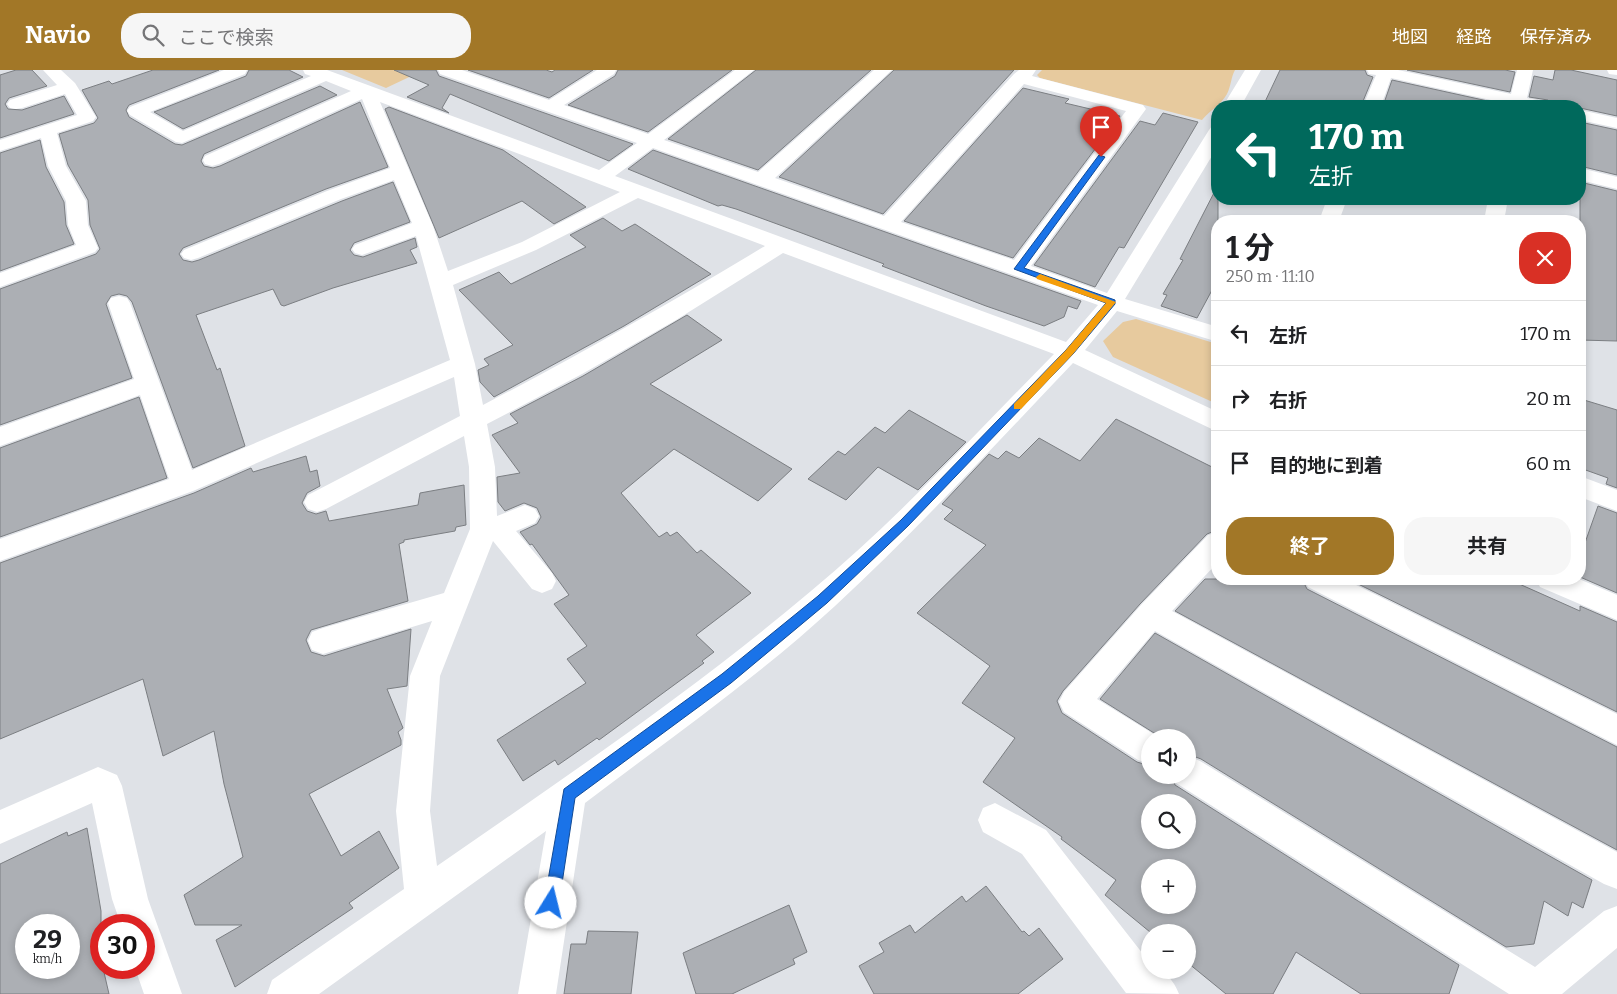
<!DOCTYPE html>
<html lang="ja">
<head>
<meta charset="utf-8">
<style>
  body { margin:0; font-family:Bitter,"Noto Sans JP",serif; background:#f6f6f6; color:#202124; height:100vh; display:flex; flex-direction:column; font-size:19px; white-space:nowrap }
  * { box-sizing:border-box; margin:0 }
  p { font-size:16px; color:#757577 }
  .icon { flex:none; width:28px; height:28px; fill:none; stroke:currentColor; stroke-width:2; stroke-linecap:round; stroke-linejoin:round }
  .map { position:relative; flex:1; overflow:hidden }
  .panel { position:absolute; left:1211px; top:145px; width:375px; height:370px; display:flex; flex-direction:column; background:#fff; border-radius:20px; box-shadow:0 2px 8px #0003 }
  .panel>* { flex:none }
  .hud { position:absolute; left:1211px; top:30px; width:375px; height:105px; border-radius:20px; box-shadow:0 2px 8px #0003; background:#00695c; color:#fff; overflow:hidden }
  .tools { position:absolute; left:1141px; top:659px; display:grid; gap:10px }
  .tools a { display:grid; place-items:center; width:55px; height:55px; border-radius:50%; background:#fff; box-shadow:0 2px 8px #0003; font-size:25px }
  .speed { position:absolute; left:15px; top:844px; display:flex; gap:10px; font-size:25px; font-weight:700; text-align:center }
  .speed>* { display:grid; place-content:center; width:65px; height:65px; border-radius:50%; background:#fff; box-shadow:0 2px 8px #0003; line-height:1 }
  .speed small { font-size:12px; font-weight:400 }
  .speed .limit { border:8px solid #d22; background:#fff; color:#111 }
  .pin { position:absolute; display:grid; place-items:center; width:42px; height:42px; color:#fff; margin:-51px -21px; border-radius:50% 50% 50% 0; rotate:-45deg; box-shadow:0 0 5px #0007 }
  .pin .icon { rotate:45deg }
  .me { position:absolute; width:55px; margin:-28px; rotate:9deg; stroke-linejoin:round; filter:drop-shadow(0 0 4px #0008) }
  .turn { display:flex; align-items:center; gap:18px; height:105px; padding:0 15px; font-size:22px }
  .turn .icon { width:65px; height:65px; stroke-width:2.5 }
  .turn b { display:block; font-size:35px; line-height:42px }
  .round { display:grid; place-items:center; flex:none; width:52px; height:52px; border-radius:20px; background:#f6f6f6 }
  .overview { display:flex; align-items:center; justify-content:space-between; height:85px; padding:0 15px }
  h1 { font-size:30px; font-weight:700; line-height:38px }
  .button { display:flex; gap:10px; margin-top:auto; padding:10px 15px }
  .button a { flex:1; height:58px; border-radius:20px; background:#a27727; color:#fff; font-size:20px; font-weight:700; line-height:58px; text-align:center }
  .button a+a { background:#f6f6f6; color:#202124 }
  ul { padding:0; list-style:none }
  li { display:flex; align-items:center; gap:15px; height:65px; padding:0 15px; border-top:1px solid #e0e0e0 }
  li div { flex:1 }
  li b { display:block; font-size:19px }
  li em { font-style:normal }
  header { display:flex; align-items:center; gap:30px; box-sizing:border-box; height:70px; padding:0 25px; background:#a27727; color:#fff }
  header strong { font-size:24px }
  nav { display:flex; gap:28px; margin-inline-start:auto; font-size:18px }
  .search { width:350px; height:45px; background:#f6f6f6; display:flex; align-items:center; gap:12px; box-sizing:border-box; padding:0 18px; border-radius:20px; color:#757577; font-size:19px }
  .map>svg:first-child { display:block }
  .green { fill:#e7ca9e }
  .building { fill:#acafb4; stroke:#7b7e82; fill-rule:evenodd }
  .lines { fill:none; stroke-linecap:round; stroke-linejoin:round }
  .minor { fill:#fff; fill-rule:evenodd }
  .route { fill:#1a73e8; stroke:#114b97 }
  .slow { fill:#f59e0b }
</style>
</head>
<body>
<header>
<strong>Navio</strong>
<div class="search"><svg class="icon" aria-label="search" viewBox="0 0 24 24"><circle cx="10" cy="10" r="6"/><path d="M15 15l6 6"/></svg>ここで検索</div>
<nav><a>地図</a><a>経路</a><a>保存済み</a></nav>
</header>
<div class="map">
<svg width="1617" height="924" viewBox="0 0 1617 924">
  <rect width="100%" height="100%" fill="#dfe2e7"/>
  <!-- green -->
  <path class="green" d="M342 0H420L422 1 386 18Z
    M1042 0H1235C1231 7 1231 16 1227 24 1221 35 1210 40 1202 50L1040 8 1037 5Z
    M1136 249 1217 274V334L1113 287 1103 271 1123 252Z"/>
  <!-- building -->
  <path class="building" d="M16 0H32L47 16 9 28 5 34 8 39 22 40 64 26 74 44 0 68V5Z
    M153 0H219L129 35 126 40 129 47 175 74 182 75 320 16 337 25 204 84 201 91 204 96 213 98 220 96 360 32 388 97 326 119 183 178 179 184 183 190 192 192 199 190 342 131 393 112 410 152 354 173 350 180 354 185 363 187 415 168 417 177 410 180 417 193 333 218 284 236 281 235 273 219 196 245 217 300 220 298 245 376 193 398 132 232 127 226 119 224 111 226 106 234 132 308 0 355V219L96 184 100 179 90 155 88 130 68 95 59 64 94 53 98 48 82 20 109 11 112 14Z
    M249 0H289L303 7 183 59 154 42 246 6Z
    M394 0H436L439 6 633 74 609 91 450 24 442 38 449 43 407 27 429 15Z
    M468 0H546L552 2 555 0H593L549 28Z
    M618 0H732L648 62 568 35 615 6Z
    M756 0H871L758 100 668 69Z
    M894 0H1014L883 144 779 107Z
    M1280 0H1365L1367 5 1373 7 1361 36H1263Z
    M1407 0H1505L1515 2 1510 22Z
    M1555 0H1571L1617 10V46L1580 38V36H1553L1548 30 1529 27 1534 6 1553 10Z
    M1392 10 1506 35V36H1383Z
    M1023 18 1069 29 1065 33 1120 46 1013 188 904 151Z
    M389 37 503 80 586 137 554 154 522 131 439 168 385 39Z
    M1163 43 1198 52 1124 178 1119 177 1095 217 1034 195 1140 51 1155 55Z
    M1580 52 1617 60V105L1580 96Z
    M40 70 46 97 64 132 66 155 74 174 0 201V83Z
    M653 80 1081 231 1077 239 1068 236 1064 247 1044 256 986 236 882 196 884 194 799 162 736 139 722 135 718 136 628 99Z
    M1580 112 1617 121V271L1580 270Z
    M1218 115V209L1197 248 1161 236 1167 225 1163 224 1183 190 1180 189Z
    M603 148 622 161 635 154 711 204 624 256 494 327 480 312 478 300 489 295 484 289 513 275 459 220 499 202 511 214 586 177 570 165Z
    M687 245 722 270 650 314 792 399 758 431 674 379 621 423 659 467 667 462 670 466 677 462 697 483 701 480 751 523 696 565 714 582 702 591 704 593 599 670 597 668 558 695 555 690 523 711 497 670 586 613 567 589 587 576 554 534 569 525 532 474 530 475 520 462 537 454 541 447 537 438 524 433 505 441 498 432 497 407 520 403 492 365 518 353 510 344 583 306Z
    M139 327 167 408 0 467V378Z
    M1584 330 1617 340V418L1606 414 1608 408 1580 398Z
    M909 340 966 372 918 420 878 397 846 430 808 409 838 381 845 385 875 357 885 363Z
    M1116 349 1218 400V455L1212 462 1207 464 1140 534 1063 621 1057 631 1062 643 1137 692 1150 696V705H1171L1175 715 1459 895 1449 924H1361L1296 882 1273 924H1226L1188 893V862H1150L1105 825 1116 810 1061 769 1062 767 983 712 1015 668 962 633 990 596 917 543 986 475 944 449 953 440 942 434 989 384 998 389 1006 381 1019 388 1039 368 1080 391ZM1150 732H1188V770H1150ZM1150 798H1188V835H1150Z
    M306 386 310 402 317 400 320 416 307 423 302 433 307 441 316 444 326 441 329 451 418 435 420 423 464 415 466 455 456 457 455 461 404 470V472L399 474 408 531 311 560 306 570 311 582 324 586 411 559 407 616 387 619 403 658 398 662 401 670V675L309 724 341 786 379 761 399 798 349 833 353 838 235 917 216 870 242 855H195L184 825 243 787 224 714 214 661 163 686 143 609 0 669V493L194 423 251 398 253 402Z
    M1598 436 1617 443V523L1580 507V487Z
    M1205 509H1302L1307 519 1617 677V780L1175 541Z
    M1348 509H1508L1580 541V536L1617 552V642Z
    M1155 563 1592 810 1583 838 1572 832 1568 846 1544 831 1534 874 1506 877 1201 689 1188 684V668H1162L1100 629Z
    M87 758 101 841V898H103L109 924H0V794L67 762 68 766ZM26 855H69V898H26Z
    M986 816 1022 862 1024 861 1029 866 1039 858 1063 889 1018 924H874L859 896 884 882 879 873 910 855 915 863 962 826 966 832Z
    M789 835 807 882 793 889 795 894 732 924H696L683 883Z
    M588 861 638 862 631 924H564L571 874H586Z"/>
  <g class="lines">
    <!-- minor -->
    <path class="minor" d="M43 0H61L75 13 96 47 93 51 57 63 66 96 86 131 88 155 98 178 95 182 0 217V203L76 175 68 155 66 131 48 96 41 68 0 81V70L77 45 65 24 22 38 16 39 10 38 7 34 10 30 57 15Z
      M224 0H247L245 4 150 42 183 61 311 6 305 4 303 0H327L599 100 637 73 440 4 438 0H462L549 30 597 0H616L614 4 564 35 648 64 735 0H754L664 70 758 102 874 0H892L775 108 884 146 1014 4 1019 0H1036L1032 6 1143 35 1146 39 1031 196 1107 223 1209 60 1212 56 1218 55V76L1125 229 1218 257V272L1117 241 1085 280 1218 342V362L1073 293C995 375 918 459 835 536 757 608 669 669 585 733L556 924H518L546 761 319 924H267L272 910 404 819 396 741 410 606 432 551 323 584 312 580 308 571 312 562 323 558 444 523 470 459 469 397 464 366 326 439 317 442 308 439 304 432 308 425 460 346 454 307 193 421 0 491V469L169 409 140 325 0 376V357L134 309 108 233 111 228 119 226 127 228 130 233 192 400 450 290 416 166 362 185 355 183 352 179 355 175 412 153 394 110 341 129 198 188 191 190 184 188 181 184 184 180 327 121 390 98 362 29 219 94 212 96 205 94 203 90 205 86 351 21 326 11 182 73 176 72 130 45 127 41 130 37ZM1024 14 1126 41 1014 190 901 152ZM380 32 594 112 620 122 522 172 448 201 433 156ZM653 78 1098 235 1066 272 615 106ZM638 128 765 176C672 232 579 285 483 335L475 294 453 215 536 180ZM783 183 1054 284C975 364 898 449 811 521 693 621 564 708 437 796L430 741 440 606 493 471 532 519 542 523 552 519 556 511 552 503 516 461 535 453 539 446 535 439 525 435 497 446 495 397 487 354 582 304 676 250Z
      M1245 0H1261L1241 36H1223Z
      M1367 0H1398L1511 24 1517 0H1533L1527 28 1548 32 1551 36H1508L1509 34 1391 8 1381 36H1363L1376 5 1369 4Z
      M1607 0H1617V5L1609 4Z
      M1580 40 1617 48V58L1580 50Z
      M1580 98 1617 107V119L1580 110Z
      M1327 129H1347L1339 151H1319Z
      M1488 129H1508L1504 151H1484Z
      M1580 406 1617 420V441L1580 427Z
      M1218 462V492L1172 541 1617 782V819L1604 814 1155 561 1097 629 1160 668H1150V694L1138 690 1064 642 1059 632 1064 622 1141 535 1208 465Z
      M1304 509H1344L1617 644V675L1308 517Z
      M1536 509H1579L1617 525V550L1540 517Z
      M1188 686 1200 691 1535 897 1604 841 1617 836V878L1562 924H1509L1176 713 1173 705H1188Z
      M98 697 117 705 122 716 148 829 182 924H144L135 898H144V855H121L112 829 92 733 0 774V740Z
      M995 733 1046 760 1150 893V900C1166 900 1174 911 1179 924L1126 923 1022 784 983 762 978 750 983 738Z"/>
  </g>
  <!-- route -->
  <path class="route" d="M1099 85 1105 87 1024 198 1115 230V234L1073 284 908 456 827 533 731 613 575 728 559 833 557 838 551 841 546 838 544 833 564 719 722 604 818 526 901 450 1066 280 1106 233 1014 199Z"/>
  <!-- slow -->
  <path class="slow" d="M1040 204 1116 232 1073 284 1021 339H1014V334L1066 280 1106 233 1037 209 1036 207Z"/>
</svg>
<div class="tools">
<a><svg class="icon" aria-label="sound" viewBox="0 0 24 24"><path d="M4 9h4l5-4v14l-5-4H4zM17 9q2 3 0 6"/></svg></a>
<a><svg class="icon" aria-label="search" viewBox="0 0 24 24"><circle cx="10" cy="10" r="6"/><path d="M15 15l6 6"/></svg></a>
<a>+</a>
<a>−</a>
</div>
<div class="speed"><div>29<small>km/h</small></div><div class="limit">30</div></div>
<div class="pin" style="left:1101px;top:87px;background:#d93025"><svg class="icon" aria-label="arrive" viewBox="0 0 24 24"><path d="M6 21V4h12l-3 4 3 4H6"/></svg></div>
<svg class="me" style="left:551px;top:833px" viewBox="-20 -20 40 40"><circle r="19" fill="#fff"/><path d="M0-13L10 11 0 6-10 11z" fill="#1a73e8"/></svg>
<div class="hud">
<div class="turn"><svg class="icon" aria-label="left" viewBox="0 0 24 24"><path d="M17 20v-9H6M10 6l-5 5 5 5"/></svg><div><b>170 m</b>左折</div></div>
</div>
<section class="panel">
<div class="overview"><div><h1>1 分</h1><p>250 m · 11:10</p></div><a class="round" style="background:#d93025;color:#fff"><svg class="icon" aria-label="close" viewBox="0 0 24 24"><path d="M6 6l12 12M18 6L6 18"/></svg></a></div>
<ul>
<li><svg class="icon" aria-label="left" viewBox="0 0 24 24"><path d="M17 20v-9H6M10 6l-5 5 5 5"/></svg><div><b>左折</b></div><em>170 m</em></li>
<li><svg class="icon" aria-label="right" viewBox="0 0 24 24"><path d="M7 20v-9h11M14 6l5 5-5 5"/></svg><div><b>右折</b></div><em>20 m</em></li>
<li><svg class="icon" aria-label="arrive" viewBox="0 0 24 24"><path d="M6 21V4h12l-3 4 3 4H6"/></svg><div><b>目的地に到着</b></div><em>60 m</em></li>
</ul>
<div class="button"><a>終了</a><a>共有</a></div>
</section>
</div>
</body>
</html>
